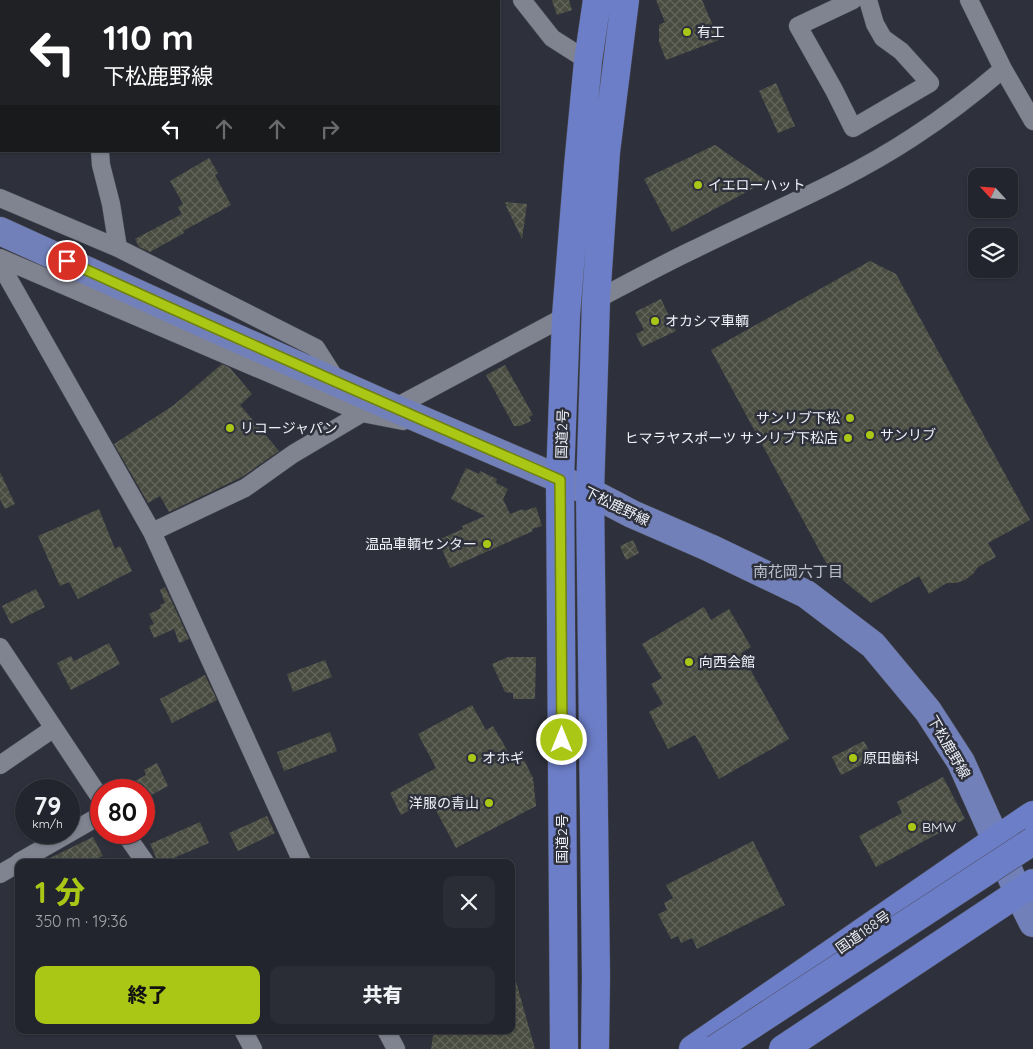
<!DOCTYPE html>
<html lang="ja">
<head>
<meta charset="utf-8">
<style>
  body { margin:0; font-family:Quicksand,"Noto Sans JP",sans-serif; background:#2a2d35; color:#f1f3f6; height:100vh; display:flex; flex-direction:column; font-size:19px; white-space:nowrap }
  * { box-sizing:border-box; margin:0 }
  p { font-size:16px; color:#a2a5aa }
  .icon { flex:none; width:28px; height:28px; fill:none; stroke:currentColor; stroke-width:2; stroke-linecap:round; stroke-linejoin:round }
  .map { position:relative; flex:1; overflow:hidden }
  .sheet { position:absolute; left:15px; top:859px; width:500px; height:175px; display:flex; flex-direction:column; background:#22252d; border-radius:10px; box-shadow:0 1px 4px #0004,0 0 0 1px #3f4249 }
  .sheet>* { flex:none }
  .guide { position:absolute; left:0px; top:0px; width:500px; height:152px; box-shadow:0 1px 4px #0004,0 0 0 1px #3f4249; background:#202124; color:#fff; overflow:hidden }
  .needle { width:32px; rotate:296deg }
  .controls { position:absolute; left:968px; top:168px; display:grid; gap:10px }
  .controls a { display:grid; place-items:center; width:50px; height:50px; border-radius:10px; background:#22252d; box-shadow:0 1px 4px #0004,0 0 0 1px #3f4249; font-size:25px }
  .speed { position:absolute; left:15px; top:779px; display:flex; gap:10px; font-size:25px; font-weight:700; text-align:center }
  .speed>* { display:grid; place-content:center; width:65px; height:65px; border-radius:50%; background:#22252d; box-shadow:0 1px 4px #0004,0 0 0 1px #3f4249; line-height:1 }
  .speed small { font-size:12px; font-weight:400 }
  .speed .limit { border:8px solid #d22; background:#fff; color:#111 }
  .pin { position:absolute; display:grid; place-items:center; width:42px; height:42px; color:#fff; margin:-21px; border:2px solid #fff; border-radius:50%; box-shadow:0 1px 5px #0007 }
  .me { position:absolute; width:55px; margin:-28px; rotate:0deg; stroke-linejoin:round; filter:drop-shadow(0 0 4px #0008) }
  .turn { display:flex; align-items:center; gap:18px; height:105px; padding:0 20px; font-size:22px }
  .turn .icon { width:65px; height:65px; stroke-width:2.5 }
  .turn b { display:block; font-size:35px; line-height:42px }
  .lanes { display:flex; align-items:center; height:48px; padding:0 20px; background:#0003; justify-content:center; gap:25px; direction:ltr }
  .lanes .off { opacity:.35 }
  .round { display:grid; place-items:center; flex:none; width:52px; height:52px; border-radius:10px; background:#2a2d35 }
  .overview { display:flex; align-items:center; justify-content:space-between; height:85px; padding:0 20px }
  h1 { font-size:30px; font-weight:800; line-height:38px; color:#abc716 }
  .button { display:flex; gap:10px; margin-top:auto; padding:10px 20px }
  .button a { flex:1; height:58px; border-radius:10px; background:#abc716; color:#111; font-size:20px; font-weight:800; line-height:58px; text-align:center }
  .button a+a { background:#2a2d35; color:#f1f3f6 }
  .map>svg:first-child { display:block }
  .building { fill:url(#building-cross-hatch) }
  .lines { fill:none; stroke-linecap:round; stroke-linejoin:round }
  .minor-casing { stroke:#4a4d56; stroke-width:19 }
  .primary-casing { stroke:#4a4d56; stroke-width:29 }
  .trunk-casing { stroke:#4a4d56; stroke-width:29 }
  .minor { stroke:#808490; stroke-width:18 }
  .primary { stroke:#7280ba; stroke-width:28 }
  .trunk { stroke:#6d7ec8; stroke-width:28 }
  .trunk-bridge-casing { stroke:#4a4d56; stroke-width:29; stroke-linecap:butt }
  .trunk-bridge { stroke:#6d7ec8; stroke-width:28 }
  .route-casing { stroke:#6f810e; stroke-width:12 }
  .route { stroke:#abc716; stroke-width:9 }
  .poi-dot { fill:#abc716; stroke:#2e313c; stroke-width:2 }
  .labels { text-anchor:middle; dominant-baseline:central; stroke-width:5; stroke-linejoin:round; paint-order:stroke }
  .poi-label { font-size:14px; fill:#f0f2f9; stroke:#2e313c; text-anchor:start }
  .street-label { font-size:14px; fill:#f0f2f9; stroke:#2e313c }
  .neighbourhood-label { font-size:15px; fill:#bcc1ce; stroke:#2e313c }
</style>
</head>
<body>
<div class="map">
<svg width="1033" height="1049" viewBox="0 0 1033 1049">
  <defs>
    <pattern id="building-cross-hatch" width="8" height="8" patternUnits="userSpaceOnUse" patternTransform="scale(1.25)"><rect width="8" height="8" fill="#494c40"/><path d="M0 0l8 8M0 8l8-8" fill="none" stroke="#64665c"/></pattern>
  </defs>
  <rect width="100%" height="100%" fill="#2e313c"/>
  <!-- building -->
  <path class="building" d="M552 0H569L572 10 557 15Z
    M656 0H702L719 40 666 60 659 42V25L665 22Z
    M776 83 795 126 778 133 759 91Z
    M715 145 767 181 672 232 644 179Z
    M209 158 218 173 215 175 231 205 183 231 184 233 150 252 139 247 135 239 182 214 178 207 183 204 170 181Z
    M505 202 527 204 522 239 506 206H507Z
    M870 261 896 274 1030 520 988 543 996 557 978 567 973 574 965 580 956 583H947L929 594 919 576 871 603 830 570 711 350Z
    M661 299 676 331 642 347 636 334 644 330 635 312Z
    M222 364 230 368 252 394 240 405 279 451 242 477 169 512 160 496 148 503 114 444 174 405Z
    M505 365 533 415 529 417 531 421 520 426H514L486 375Z
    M466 468 479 474 480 471 497 479 496 483 508 489 503 499 510 514 523 509 524 511 536 507 542 526 532 529 533 531 450 568 438 540 463 529 462 526 485 516 451 499Z
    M0 472 15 504 5 509 0 499Z
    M99 509 115 549 120 546 132 571 78 599 69 582 60 586 38 536Z
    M633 540 639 553 626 560 620 546Z
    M165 587 189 639 179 643 174 629 154 638 149 626 154 624 149 614 161 608 160 605 165 603 160 590Z
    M36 589 45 607 11 624 2 606Z
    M704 607 711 620 729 609 751 647 741 653 789 739 719 779 695 735 668 749 649 712 663 704 651 684 662 678 642 644Z
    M109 643 120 664 71 690 57 663 71 656 74 661Z
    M508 657H536L535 699H513V693L505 692 492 664Z
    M325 660 332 677 293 692 287 674Z
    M205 675 217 700 172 723 160 699Z
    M472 705 486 730 493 726 515 764 524 760 533 778 536 806 456 848 430 799 401 815 390 793 436 768 418 734Z
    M330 732 337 751 284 771 277 752Z
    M864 741 873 759 841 775 832 757Z
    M157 763 168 786 144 799V790H118L146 775 144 770Z
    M943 777 965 819 876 867 859 836 902 813 897 802Z
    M267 816 275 833 238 851 229 833Z
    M200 822 209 843 164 862H158L150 844Z
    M93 837 103 856 89 862H42Z
    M753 841 785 905 697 949 692 938 681 943 678 936 671 939 658 914 667 910 664 903 673 898 666 885Z
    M511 978H515L535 1049H431L433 1036 443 1030H511Z"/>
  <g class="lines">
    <defs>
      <path id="minor" d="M522 0 552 38 588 61
        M853 0 798 26 834 90 853 128 930 83 901 51 883 38 875 24 868 0
        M969 0 1003 69 1033 121
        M77 1 78 0
        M0 60 1 59
        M100 151 101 165 111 204 118 248
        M0 198 118 248 316 348 337 381
        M0 258 362 413 403 421
        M0 264 152 532 302 862
        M596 300C630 282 663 264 697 248 769 212 845 182 913 137 944 117 974 94 1003 69
        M394 408 566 316
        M152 532 245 488 293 454 362 413
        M0 647 101 799
        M0 765 54 728
        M124 832 145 862
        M19 862 101 815
        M0 874 19 863
        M243 1030 253 1049
        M386 1030 396 1049"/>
      <path id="primary" d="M0 231 200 322 394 408 590 492 632 514 710 548 806 594 873 645 928 711 961 762 996 840 1018 893 1033 923"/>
      <path id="trunk" d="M564 1049 560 480 566 316 578 166 588 61 597 0
        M595 1049 596 977 590 492 594 368 596 300 606 152 625 0
        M693 1049 996 840 1033 815
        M783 1049 1033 883"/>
    </defs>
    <!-- minor casing -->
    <use href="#minor" class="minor-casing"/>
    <!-- primary casing -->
    <use href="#primary" class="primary-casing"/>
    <!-- trunk casing -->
    <use href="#trunk" class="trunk-casing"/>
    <!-- minor -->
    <use href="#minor" class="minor"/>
    <!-- primary -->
    <use href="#primary" class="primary"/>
    <!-- trunk -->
    <use href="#trunk" class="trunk"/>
    <defs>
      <path id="trunk-bridge" d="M715 1049 1033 841"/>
    </defs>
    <!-- trunk-bridge casing -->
    <use href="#trunk-bridge" class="trunk-bridge-casing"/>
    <!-- trunk-bridge -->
    <use href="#trunk-bridge" class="trunk-bridge"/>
  </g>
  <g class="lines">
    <defs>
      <path id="route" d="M67 261C230 336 395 408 560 480L562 740"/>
    </defs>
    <!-- route casing -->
    <use href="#route" class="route-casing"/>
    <!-- route -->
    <use href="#route" class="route"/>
  </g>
  <!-- markers -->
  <g class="poi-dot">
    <circle cx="687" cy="32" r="5"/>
    <circle cx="698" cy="185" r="5"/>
    <circle cx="655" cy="321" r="5"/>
    <circle cx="850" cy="418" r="5"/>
    <circle cx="230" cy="428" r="5"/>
    <circle cx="870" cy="435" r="5"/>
    <circle cx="848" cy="438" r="5"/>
    <circle cx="487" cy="544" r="5"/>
    <circle cx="689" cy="662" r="5"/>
    <circle cx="472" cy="758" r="5"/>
    <circle cx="853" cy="758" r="5"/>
    <circle cx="489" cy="803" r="5"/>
    <circle cx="912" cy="827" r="5"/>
  </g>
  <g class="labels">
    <!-- poi labels -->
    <g class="poi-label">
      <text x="697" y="32">有工</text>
      <text x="708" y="185">イエローハット</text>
      <text x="665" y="321">オカシマ車輌</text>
      <text x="840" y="418" text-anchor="end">サンリブ下松</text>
      <text x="240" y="428">リコージャパン</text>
      <text x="880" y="435">サンリブ</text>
      <text x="838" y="438" text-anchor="end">ヒマラヤスポーツ サンリブ下松店</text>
      <text x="477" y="544" text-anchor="end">温品車輌センター</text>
      <text x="699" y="662">向西会館</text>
      <text x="482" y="758">オホギ</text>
      <text x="863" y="758">原田歯科</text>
      <text x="479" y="803" text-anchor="end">洋服の青山</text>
      <text x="922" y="827">BMW</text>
    </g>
    <!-- street labels -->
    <g class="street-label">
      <text transform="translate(562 434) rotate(-88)">国道2号</text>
      <text transform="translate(617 506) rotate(26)">下松鹿野線</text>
      <text transform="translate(949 747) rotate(60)">下松鹿野線</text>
      <text transform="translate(562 839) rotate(-90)">国道2号</text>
      <text transform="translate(863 932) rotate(-35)">国道188号</text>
    </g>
    <!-- neighbourhood labels -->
    <g class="neighbourhood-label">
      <text x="798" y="571">南花岡六丁目</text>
    </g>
  </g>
</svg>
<div class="controls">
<a><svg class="needle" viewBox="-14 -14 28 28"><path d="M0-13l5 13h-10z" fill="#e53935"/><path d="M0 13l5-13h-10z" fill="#a2a5aa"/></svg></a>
<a><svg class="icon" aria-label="layers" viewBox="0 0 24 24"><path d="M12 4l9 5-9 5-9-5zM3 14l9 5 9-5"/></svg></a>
</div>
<div class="speed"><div>79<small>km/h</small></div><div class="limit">80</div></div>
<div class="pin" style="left:67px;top:261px;background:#d93025"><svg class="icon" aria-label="arrive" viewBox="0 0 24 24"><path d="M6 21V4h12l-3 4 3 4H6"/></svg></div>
<svg class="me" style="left:562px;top:740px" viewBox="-20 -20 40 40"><circle r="17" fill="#abc716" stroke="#fff" stroke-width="3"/><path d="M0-11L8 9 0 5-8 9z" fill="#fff"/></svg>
<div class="guide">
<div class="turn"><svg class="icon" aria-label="left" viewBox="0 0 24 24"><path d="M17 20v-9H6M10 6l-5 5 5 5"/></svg><div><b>110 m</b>下松鹿野線</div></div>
<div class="lanes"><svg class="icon" aria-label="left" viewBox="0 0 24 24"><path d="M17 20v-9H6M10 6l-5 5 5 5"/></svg><svg class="icon off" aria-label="ahead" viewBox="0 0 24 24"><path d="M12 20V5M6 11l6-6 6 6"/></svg><svg class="icon off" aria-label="ahead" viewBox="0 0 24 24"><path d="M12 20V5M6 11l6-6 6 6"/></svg><svg class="icon off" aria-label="right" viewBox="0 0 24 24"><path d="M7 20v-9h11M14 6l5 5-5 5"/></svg></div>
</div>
<section class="sheet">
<div class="overview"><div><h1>1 分</h1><p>350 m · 19:36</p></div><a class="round"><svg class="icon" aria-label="close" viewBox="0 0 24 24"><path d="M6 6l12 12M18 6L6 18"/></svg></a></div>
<div class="button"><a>終了</a><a>共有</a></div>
</section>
</div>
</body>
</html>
